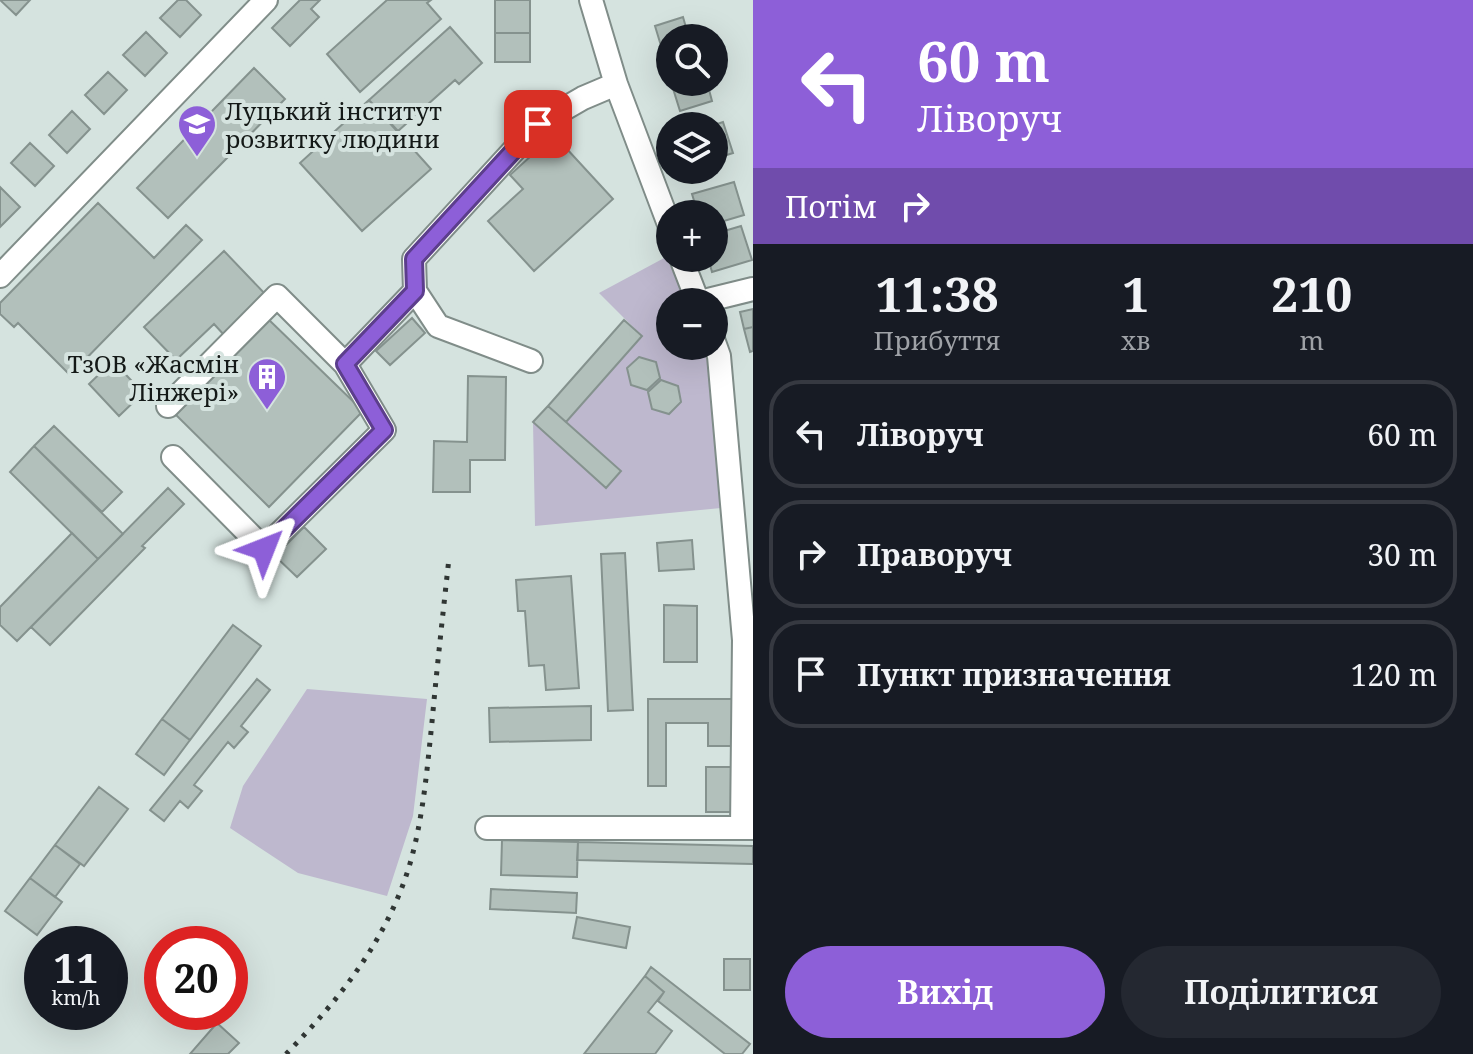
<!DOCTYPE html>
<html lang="uk">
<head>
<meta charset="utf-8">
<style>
  body { margin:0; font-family:"Noto Serif",serif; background:#242831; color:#f1f3f6; height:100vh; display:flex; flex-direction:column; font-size:30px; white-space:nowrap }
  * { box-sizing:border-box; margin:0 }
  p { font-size:26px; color:#9ea1a6 }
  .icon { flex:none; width:44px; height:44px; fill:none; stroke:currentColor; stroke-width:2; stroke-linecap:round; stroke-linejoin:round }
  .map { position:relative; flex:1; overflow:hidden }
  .details { display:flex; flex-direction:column; background:#171b24; width:720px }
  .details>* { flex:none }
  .banner { background:#8d5fd8; color:#fff; overflow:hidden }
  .buttons { position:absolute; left:656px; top:24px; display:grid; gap:16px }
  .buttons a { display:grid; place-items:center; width:72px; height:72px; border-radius:50%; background:#171b24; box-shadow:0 8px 32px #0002; font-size:40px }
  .speed { position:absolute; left:24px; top:926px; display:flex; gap:16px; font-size:40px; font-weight:700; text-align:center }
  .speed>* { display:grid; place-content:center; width:104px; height:104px; border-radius:50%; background:#171b24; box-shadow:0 8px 32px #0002; line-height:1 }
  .speed small { font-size:20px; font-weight:400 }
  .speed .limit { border:12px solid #d22; background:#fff; color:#111 }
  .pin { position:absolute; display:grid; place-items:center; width:68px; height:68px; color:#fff; margin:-34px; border-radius:16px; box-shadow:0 4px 12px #0006 }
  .me { position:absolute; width:88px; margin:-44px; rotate:45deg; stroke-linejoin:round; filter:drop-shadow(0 0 6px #0008) }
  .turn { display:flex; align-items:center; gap:28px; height:168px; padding:0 32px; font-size:36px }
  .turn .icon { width:104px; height:104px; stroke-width:2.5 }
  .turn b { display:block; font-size:56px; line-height:68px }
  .then { display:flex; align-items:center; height:76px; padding:0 32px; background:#0003; gap:16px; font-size:30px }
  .eta { display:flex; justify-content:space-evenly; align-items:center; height:136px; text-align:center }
  .eta b { font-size:48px; font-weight:700; line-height:56px }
  .button { display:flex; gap:16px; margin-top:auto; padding:16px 32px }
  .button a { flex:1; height:92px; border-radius:48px; background:#8d5fd8; color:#fff; font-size:32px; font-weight:700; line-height:92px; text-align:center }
  .button a+a { background:#242831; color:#f1f3f6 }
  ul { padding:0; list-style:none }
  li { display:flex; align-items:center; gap:24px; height:108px; margin:0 16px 12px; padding:0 16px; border:4px solid #363941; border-radius:32px }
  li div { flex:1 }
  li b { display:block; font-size:30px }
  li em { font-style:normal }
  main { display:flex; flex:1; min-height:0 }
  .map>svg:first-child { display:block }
  .green { fill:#beb8ce }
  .building { fill:#b2c0bb; stroke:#85928e; stroke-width:2 }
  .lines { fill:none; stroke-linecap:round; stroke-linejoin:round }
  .minor-casing { stroke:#808d89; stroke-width:26 }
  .minor { stroke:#fff; stroke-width:22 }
  .rail { stroke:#303634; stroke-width:5; stroke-dasharray:4 8; stroke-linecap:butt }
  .route-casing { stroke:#5c3e8c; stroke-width:20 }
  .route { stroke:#8d5fd8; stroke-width:14 }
  .labels { text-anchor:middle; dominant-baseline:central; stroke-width:8; stroke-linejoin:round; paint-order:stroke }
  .poi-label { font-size:24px; fill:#141917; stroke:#d5e3df; text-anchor:start }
</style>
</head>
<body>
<main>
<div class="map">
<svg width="753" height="1054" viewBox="0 0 753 1054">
  <rect width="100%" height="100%" fill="#d5e3df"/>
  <!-- green -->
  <path class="green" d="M666 257 687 302H670V346H707L711 356 721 508 535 526 533 422 606 487 621 472 566 422 642 336 599 293Z
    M307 689 427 699 413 816 387 896 298 873 230 828 243 786Z"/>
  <!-- building -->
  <path class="building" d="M0 0H30L16 15Z
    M178 0H186L201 15 180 37 160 18Z
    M300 0H320L311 9 319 17 290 46 272 28Z
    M387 0H431L427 3 441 19 360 92 327 54Z
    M495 0H530V33H495Z
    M683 17 689 38H670V57L665 59 655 26Z
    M450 27 482 63 459 84 455 80 398 131 369 100Z
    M146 32 167 53 145 76 123 55Z
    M495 33H530V62H495Z
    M254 68 285 99 168 218 137 188Z
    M108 72 127 90 104 114 85 95Z
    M671 82H707L712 101 680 111Z
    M369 100 431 169 362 231 300 163Z
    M72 111 90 129 67 153 49 135Z
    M723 122 733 153 714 159V126H711Z
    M554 135 613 199 534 271 488 221 523 189 510 175Z
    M30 143 54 166 35 186 11 163Z
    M734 182 744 215 714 224V214H698L692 194Z
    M0 187 20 207 0 227Z
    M98 203 154 258 186 225 202 240 70 375 18 323 14 327 0 314V303Z
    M741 226 752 260 712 272 708 258H714V234Z
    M224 251 267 296 225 336 214 324 176 360 144 327Z
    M753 309V327L744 329 740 312Z
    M265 316 363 411 269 507 172 411Z
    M412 318 425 333 390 365 376 351Z
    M624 320 642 336 566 422 548 406Z
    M753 327V351L750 352 744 329Z
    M639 357 656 362 660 378 647 390 631 385 627 368Z
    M113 361 143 393 119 416 89 384Z
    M468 376 506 377 505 460H470V492H433L434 441 467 442Z
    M661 380 678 386 681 402 669 414 652 409 648 392Z
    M548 406 621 471 606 488 533 422Z
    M54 426 122 492 102 512 34 446Z
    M34 446 123 534 98 559 10 472Z
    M168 488 184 504 142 546 145 548 50 645 31 627Z
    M304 527 326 549 297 577 275 556Z
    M72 533 98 559 17 641 0 625V607Z
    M692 540 694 569 659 571 657 543Z
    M625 553 633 710 608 711 601 554Z
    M571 576 579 688 546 690 544 665 529 666 525 611H518L516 580Z
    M664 605 697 606V662H664Z
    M233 625 261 646 190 740 162 719Z
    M257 679 270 690 241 726 248 732 234 748 228 742 194 785 202 791 188 808 180 801 164 821 150 810Z
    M648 699H732L733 746H708V723H666V786H648Z
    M591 706V740L490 742 489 708Z
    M162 719 190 740 164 775 136 754Z
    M706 767H733V812H706Z
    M99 787 128 809 84 866 55 845Z
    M502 840 578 842 577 877 501 875Z
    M578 842 753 846V864L577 860Z
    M55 845 80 864 55 897 30 878Z
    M30 878 62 902 37 935 5 911Z
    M491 889 577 893 576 913 490 909Z
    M577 917 630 927 626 948 573 938Z
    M724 959H750V990H724Z
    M651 967 750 1044 742 1054H725L658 1001 664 992 645 976Z
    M645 976 664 992 648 1012 672 1031 655 1054H584Z
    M217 1023 239 1043 228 1054H190Z"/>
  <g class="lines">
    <defs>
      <path id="minor" d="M591 0 616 84 670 227
        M681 258 698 302
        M0 276 266 0
        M700 302 753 289
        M714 342 719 356 744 640 742 828
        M531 361 438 326 415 291 414 259 538 124 583 98 616 84
        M168 406 277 296 345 364
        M173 457 264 549 384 430 345 364 415 291
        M487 828H753"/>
    </defs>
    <!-- minor casing -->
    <use href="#minor" class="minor-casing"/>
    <!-- minor -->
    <use href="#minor" class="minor"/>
    <!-- rail -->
    <path class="rail" d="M286 1054C339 1000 386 941 409 867 423 820 427 770 432 722 437 667 443 613 449 558"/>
  </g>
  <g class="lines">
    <defs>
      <path id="route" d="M264 549 384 430 345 364 415 291 414 259 538 124"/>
    </defs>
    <!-- route casing -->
    <use href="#route" class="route-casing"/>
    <!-- route -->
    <use href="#route" class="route"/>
  </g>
  <!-- icons -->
  <defs>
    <symbol id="university-pin" viewBox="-11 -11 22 30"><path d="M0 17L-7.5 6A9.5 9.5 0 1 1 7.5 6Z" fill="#8d5fd8" stroke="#d5e3df"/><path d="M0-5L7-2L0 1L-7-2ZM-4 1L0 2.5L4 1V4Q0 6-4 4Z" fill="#fff"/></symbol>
    <symbol id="building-pin" viewBox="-11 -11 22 30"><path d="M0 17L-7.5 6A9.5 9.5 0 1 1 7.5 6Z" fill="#8d5fd8" stroke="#d5e3df"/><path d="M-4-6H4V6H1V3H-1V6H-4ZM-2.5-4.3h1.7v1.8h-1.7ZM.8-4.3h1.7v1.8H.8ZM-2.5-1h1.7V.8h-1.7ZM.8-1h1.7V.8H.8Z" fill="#fff"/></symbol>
  </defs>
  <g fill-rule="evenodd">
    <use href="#university-pin" x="175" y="102" width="44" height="60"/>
    <use href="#building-pin" x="245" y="355" width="44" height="60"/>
  </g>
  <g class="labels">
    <!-- poi labels -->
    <g class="poi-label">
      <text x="225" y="110">Луцький інститут<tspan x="225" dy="28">розвитку людини</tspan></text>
      <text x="239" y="363" text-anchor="end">ТзОВ «Жасмін<tspan x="239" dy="28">Лінжері»</tspan></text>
    </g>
  </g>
</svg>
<div class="buttons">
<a><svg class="icon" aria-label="search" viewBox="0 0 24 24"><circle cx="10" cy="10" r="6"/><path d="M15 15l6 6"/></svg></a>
<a><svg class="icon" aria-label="layers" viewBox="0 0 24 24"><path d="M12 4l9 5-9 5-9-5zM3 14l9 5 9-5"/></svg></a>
<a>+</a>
<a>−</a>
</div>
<div class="speed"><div>11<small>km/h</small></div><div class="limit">20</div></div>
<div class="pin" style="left:538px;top:124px;background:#d93025"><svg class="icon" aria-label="arrive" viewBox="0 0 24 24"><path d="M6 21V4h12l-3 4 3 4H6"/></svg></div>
<svg class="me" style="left:264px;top:549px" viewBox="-20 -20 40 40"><path d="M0-17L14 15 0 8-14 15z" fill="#8d5fd8" stroke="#fff" stroke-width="4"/></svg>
</div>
<section class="details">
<div class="banner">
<div class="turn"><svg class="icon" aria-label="left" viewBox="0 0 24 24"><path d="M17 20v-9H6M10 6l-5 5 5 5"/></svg><div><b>60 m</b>Ліворуч</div></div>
<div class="then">Потім<svg class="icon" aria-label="right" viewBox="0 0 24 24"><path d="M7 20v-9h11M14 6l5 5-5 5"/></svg></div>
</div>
<div class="eta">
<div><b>11:38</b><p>Прибуття</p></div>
<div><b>1</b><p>хв</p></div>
<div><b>210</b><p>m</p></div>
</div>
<ul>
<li><svg class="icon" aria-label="left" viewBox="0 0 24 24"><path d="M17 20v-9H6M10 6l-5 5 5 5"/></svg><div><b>Ліворуч</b></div><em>60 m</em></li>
<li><svg class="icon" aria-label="right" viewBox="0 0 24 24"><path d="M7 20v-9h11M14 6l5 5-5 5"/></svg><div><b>Праворуч</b></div><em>30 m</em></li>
<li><svg class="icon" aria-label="arrive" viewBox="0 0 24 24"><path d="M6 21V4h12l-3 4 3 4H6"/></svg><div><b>Пункт призначення</b></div><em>120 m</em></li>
</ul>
<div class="button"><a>Вихід</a><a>Поділитися</a></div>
</section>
</main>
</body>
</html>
